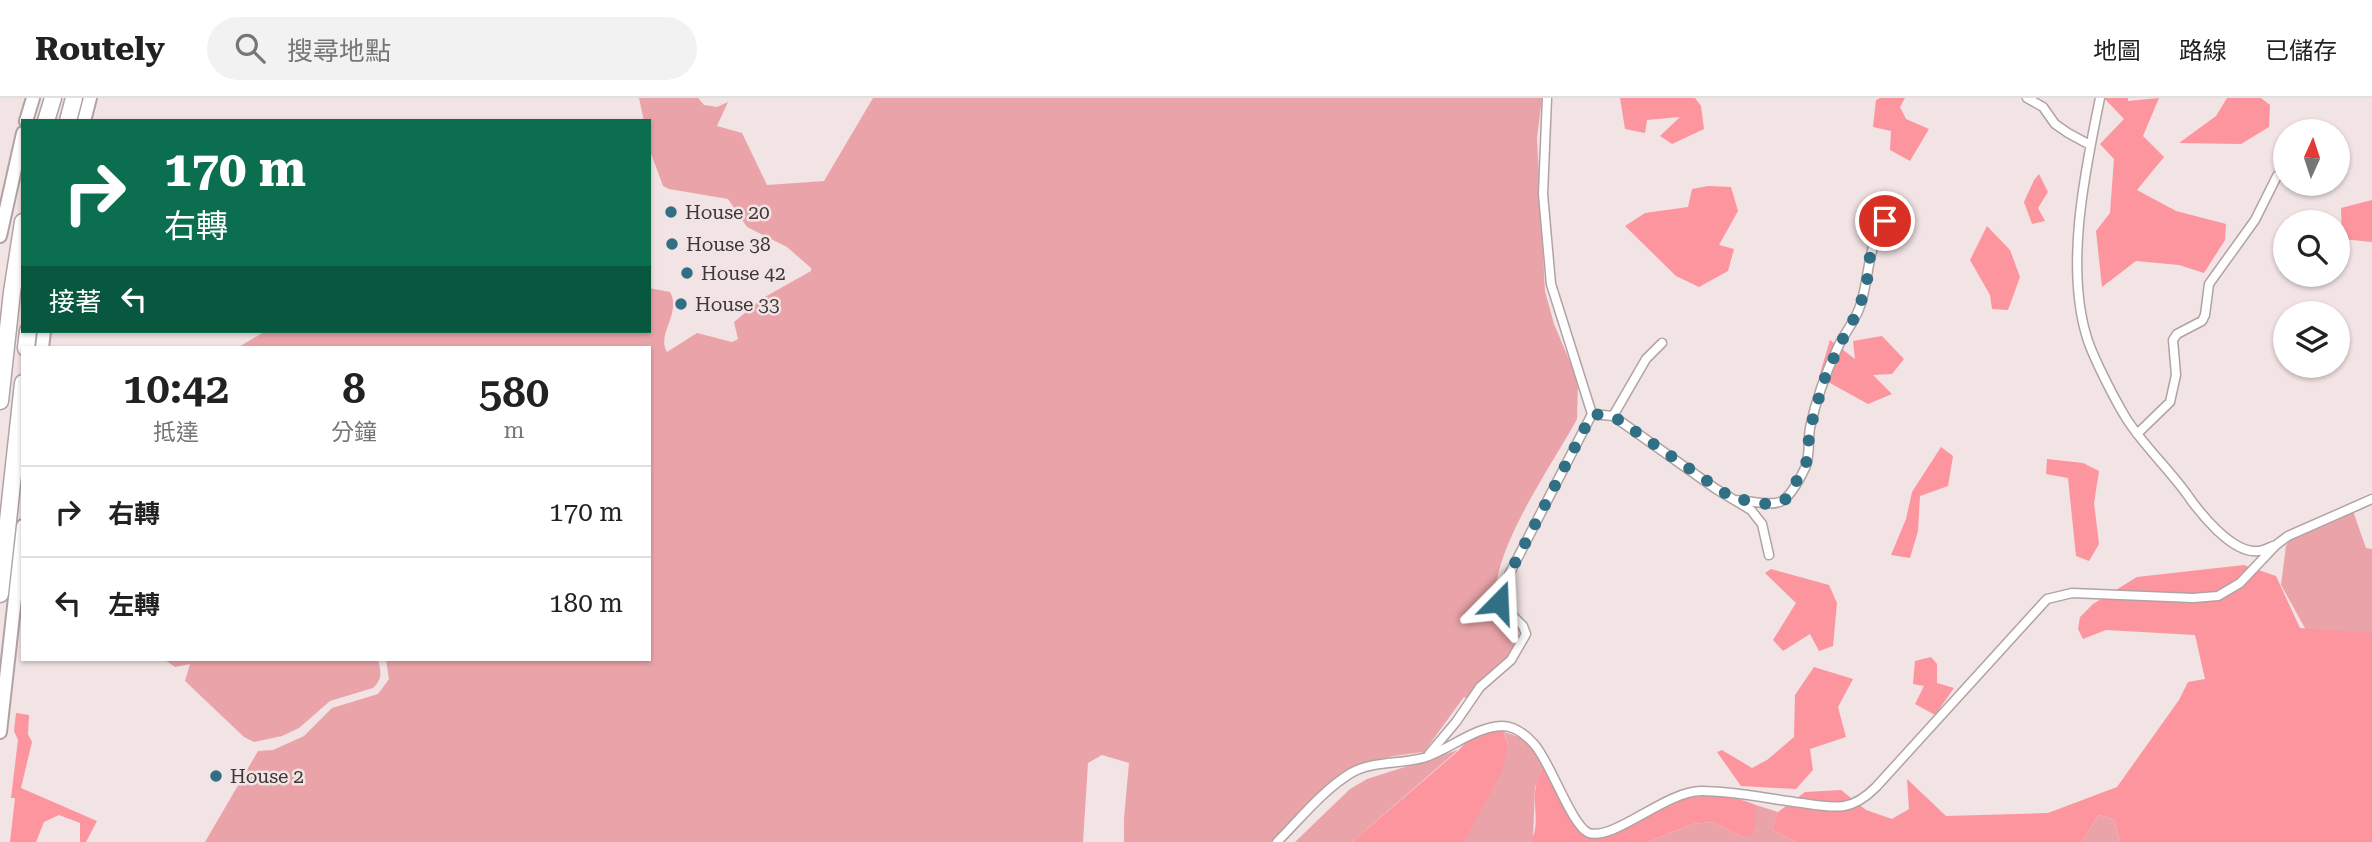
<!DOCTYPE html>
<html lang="zh-TW">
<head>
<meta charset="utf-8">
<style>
  body { margin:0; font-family:"Roboto Serif","Noto Sans TC",serif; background:#f2f2f2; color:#222; height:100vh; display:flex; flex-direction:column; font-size:26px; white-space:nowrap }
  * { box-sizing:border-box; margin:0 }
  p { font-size:23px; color:#767676 }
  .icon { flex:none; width:38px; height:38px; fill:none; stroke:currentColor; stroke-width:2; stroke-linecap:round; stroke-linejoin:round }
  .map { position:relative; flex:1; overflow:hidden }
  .panel { position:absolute; left:21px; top:248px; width:630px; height:315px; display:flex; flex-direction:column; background:#fff; border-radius:0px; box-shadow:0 2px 5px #0004 }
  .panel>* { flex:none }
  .hud { position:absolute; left:21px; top:21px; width:630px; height:214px; border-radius:0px; box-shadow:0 2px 5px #0004; background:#0b6e4f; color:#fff; overflow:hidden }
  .needle { width:46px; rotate:3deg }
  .fabs { position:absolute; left:2273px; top:21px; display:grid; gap:14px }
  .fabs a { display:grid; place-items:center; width:77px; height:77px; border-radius:50%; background:#fff; box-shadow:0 2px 5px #0004; font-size:35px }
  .pin { position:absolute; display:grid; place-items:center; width:60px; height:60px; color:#fff; margin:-30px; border:4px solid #fff; border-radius:50%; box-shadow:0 2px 7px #0007 }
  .me { position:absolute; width:77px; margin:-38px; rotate:21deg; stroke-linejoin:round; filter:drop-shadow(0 0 5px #0008) }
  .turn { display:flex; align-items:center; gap:24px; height:147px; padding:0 28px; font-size:32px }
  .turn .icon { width:91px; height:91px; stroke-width:2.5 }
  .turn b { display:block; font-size:49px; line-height:60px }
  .then { display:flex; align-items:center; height:66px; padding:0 28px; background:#0003; gap:14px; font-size:26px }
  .eta { display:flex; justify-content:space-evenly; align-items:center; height:119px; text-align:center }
  .eta b { font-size:42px; font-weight:600; line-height:49px }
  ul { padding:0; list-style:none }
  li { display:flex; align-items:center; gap:21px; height:91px; padding:0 28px; border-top:2px solid #e0e0e0 }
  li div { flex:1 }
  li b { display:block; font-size:26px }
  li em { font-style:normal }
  header { display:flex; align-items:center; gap:42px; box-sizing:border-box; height:98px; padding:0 35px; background:#fff; border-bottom:2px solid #e0e0e0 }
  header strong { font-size:33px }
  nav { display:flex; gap:38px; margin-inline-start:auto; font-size:24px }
  .search { width:490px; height:63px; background:#f2f2f2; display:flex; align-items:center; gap:18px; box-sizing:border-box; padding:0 24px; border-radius:38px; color:#767676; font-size:26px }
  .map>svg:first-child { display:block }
  .green { fill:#eaa4a9 }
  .forest { fill:#fd959e }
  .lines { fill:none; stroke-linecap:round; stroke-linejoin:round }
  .street-casing { stroke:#b1a3a4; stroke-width:11 }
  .secondary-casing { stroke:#b1a3a4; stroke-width:16 }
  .highway-casing { stroke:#b1a3a4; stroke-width:19 }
  .street { stroke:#fff; stroke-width:8 }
  .secondary { stroke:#fff; stroke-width:12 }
  .highway { stroke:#fff; stroke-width:16 }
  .route { stroke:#316f85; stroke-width:12; stroke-dasharray:0 21.6 }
  .poi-dot { fill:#316f85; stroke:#f2e3e4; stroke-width:2.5 }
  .labels { text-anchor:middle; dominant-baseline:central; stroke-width:5; stroke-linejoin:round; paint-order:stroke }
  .poi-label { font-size:19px; fill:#3d3737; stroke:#f2e3e4; text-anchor:start }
</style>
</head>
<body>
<header>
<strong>Routely</strong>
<div class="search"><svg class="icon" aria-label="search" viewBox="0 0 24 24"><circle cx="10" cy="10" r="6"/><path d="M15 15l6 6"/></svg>搜尋地點</div>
<nav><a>地圖</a><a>路線</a><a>已儲存</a></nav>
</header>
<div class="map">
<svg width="2372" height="744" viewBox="0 0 2372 744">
  <rect width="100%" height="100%" fill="#f2e3e4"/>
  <!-- green -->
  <path class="green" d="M639 0H698L704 7 717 9 728 4 717 28 742 35 767 87 824 83 873 0H1542L1537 40 1545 193 1554 226 1578 283 1577 321C1552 368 1488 456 1496 508L1519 528 1518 544 1475 605 1464 599 1424 654C1402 657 1379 659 1359 668 1331 680 1294 722 1271 744H1124V720L1129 665 1102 657 1088 665 1083 744H205L258 653 273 652 304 638 332 610 378 596 389 581 386 562H649V250H237L266 233H649V190L670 194C682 215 656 236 667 254L697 235 732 244 738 241 734 224 763 200 811 173V170L787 149 747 129 728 101 669 91 663 88 649 50V23H644Z
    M2353 413 2366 450 2372 451V552L2311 541 2281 487 2286 448 2290 442Z
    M165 562H378C381 573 383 581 373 590L330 603 299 630 282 638 254 644 244 639 185 583 190 566 175 569Z
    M1504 634 1525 641 1543 667 1535 690 1533 741 1530 744H1464L1508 647Z
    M1458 652 1352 744H1295L1350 691 1367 681Z
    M1756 707 1778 714 1772 731 1795 744H1648L1692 726 1713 724 1743 739 1756 728Z
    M2098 717 2114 721 2120 744H2082Z"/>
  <!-- forest -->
  <path class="forest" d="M1620 0H1695L1701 8 1704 31 1672 46 1660 38 1680 19 1647 22 1645 35 1625 31Z
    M1880 0H1905L1900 9 1906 21 1929 31 1910 63 1890 52 1891 33 1873 29 1876 2Z
    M2104 0H2128V3L2159 0 2143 38 2164 59 2137 92 2176 113 2226 126 2225 142 2204 175 2179 167 2136 163 2102 189 2096 133 2110 115 2114 61 2100 46 2124 21Z
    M2227 0H2261L2270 7 2269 29 2241 46 2179 45 2216 18Z
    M2039 76 2048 94 2038 110 2045 123 2032 126 2024 104 2034 82Z
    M1708 88 1731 89 1738 113 1719 147 1734 151 1728 173 1699 189 1676 178 1625 128 1645 115 1688 109 1692 91Z
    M2372 102V144L2342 141 2341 110Z
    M1987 128 2010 152 2020 179 2008 212 1992 211 1990 197 1970 162Z
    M1882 238 1904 261 1892 276 1873 277 1892 296 1868 306 1819 279 1830 242 1855 261 1853 243Z
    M1941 349 1953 358 1948 388 1920 398 1918 433 1910 460 1891 457 1906 421 1912 394Z
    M2047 361 2083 365 2099 373 2094 405 2099 446 2089 463 2076 458 2068 380 2046 376Z
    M2244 467 2276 478 2300 530 2372 535V744H2120L2114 721 2098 717 2082 744H1795L1772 731 1778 714 1805 694 1841 692 1866 712 1892 721 1909 711 1907 681 1946 718 2048 715 2117 689 2179 602 2188 584 2205 581 2195 537 2106 532 2083 541 2078 531 2080 519 2093 506 2137 479Z
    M1771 471 1829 487 1837 505 1833 548 1819 553 1810 536 1783 553 1773 542 1796 505 1765 475Z
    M1931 559 1937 566V585L1954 590 1935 617 1915 606 1924 588 1913 586 1915 563Z
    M1814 569 1853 581 1838 609 1846 639 1810 651 1813 672 1796 691 1741 688 1717 654 1722 652 1752 670 1767 662 1794 639 1795 597Z
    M16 615 29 617 28 636 32 644 21 690 97 723 86 744H80V725L59 717 44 724 36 744H10L15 700H11L18 642 14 633Z
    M1500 623 1508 647 1503 671 1464 744H1352L1458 653 1476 633Z
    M1543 667 1575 729 1604 737C1658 711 1696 682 1756 707V728L1751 737 1743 739 1713 724 1692 726 1648 744H1530C1541 729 1532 705 1536 688 1537 681 1541 674 1543 667Z"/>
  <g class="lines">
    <defs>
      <path id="street" d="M2027 0 2043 9 2055 26 2068 35 2090 47
        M2100 0C2085 73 2064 171 2088 243 2095 263 2115 302 2126 320 2143 347 2167 369 2186 395 2199 414 2232 456 2258 453 2263 453 2268 450 2273 448
        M1592 316 1613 318 1716 391 1751 412 1762 426 1769 457
        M1613 318 1646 261 1662 245
        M2137 336 2170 304 2176 277 2173 242 2177 236 2202 223 2205 217 2209 186 2255 122 2277 78
        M1735 402C1749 402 1771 409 1782 403 1791 398 1802 377 1806 368 1810 356 1808 342 1810 330 1816 302 1826 274 1838 249 1844 236 1854 224 1859 211 1871 182 1865 138 1893 117
        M1429 656 1456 624 1480 589 1511 562 1526 536 1523 528 1499 504 1500 494 1592 316 1551 186 1543 96 1547 0
        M1277 744C1300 721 1323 692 1351 675 1372 663 1400 666 1423 660 1449 652 1474 629 1502 628 1515 628 1525 636 1534 646 1550 663 1572 729 1589 735 1614 743 1666 693 1701 693 1734 693 1769 701 1802 705 1815 707 1830 710 1844 708 1857 706 1867 698 1876 689L2047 501 2072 495 2193 500 2218 498 2240 485 2276 447 2288 438 2372 401"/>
      <path id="secondary" d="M26 23 33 0
        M84 23 90 0
        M0 138 23 35
        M42 250 44 233
        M0 634 23 428"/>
      <path id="highway" d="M46 23 53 0
        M68 23 74 0
        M26 250 28 233
        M0 303 12 194 23 124
        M0 496 23 285"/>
    </defs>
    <!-- street casing -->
    <use href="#street" class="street-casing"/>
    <!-- secondary casing -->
    <use href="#secondary" class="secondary-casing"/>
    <!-- highway casing -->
    <use href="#highway" class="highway-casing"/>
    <!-- street -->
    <use href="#street" class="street"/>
    <!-- secondary -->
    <use href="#secondary" class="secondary"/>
    <!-- highway -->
    <use href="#highway" class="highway"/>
  </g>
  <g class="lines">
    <!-- route -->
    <path class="route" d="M1499 504 1500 494 1592 316 1613 318 1735 402H1754L1769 407 1779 405 1786 401 1806 367 1810 331 1824 282 1839 248 1859 211 1867 183 1870 158 1885 123"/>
  </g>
  <!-- markers -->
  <g class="poi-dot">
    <circle cx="671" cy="114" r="7"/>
    <circle cx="672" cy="146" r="7"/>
    <circle cx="687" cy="175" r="7"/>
    <circle cx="681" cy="206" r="7"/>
    <circle cx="216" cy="678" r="7"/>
  </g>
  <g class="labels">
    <!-- poi labels -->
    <g class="poi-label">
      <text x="685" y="114">House 20</text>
      <text x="686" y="146">House 38</text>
      <text x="701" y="175">House 42</text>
      <text x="695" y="206">House 33</text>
      <text x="230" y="678">House 2</text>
    </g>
  </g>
</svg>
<div class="fabs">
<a><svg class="needle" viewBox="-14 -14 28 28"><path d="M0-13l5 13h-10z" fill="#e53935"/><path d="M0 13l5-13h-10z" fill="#767676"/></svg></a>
<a><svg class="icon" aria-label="search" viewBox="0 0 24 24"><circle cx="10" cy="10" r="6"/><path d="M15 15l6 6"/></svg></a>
<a><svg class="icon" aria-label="layers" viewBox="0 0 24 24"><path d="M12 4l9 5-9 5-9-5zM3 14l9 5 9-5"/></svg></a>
</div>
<div class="pin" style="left:1885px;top:123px;background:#d93025"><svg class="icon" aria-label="arrive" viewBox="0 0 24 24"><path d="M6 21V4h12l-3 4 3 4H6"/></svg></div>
<svg class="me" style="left:1499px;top:504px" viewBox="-20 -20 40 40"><path d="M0-17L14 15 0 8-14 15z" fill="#316f85" stroke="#fff" stroke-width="4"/></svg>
<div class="hud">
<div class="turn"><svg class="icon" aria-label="right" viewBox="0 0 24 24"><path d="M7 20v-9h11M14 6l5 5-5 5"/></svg><div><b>170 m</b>右轉</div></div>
<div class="then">接著<svg class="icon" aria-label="left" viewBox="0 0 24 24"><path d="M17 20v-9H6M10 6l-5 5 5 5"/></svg></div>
</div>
<section class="panel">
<div class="eta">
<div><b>10:42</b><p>抵達</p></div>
<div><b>8</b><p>分鐘</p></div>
<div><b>580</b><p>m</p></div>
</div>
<ul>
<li><svg class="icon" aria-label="right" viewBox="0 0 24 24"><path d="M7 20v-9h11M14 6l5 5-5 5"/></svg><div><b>右轉</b></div><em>170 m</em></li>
<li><svg class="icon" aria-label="left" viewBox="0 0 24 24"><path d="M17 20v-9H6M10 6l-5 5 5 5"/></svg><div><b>左轉</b></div><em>180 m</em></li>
</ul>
</section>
</div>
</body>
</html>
